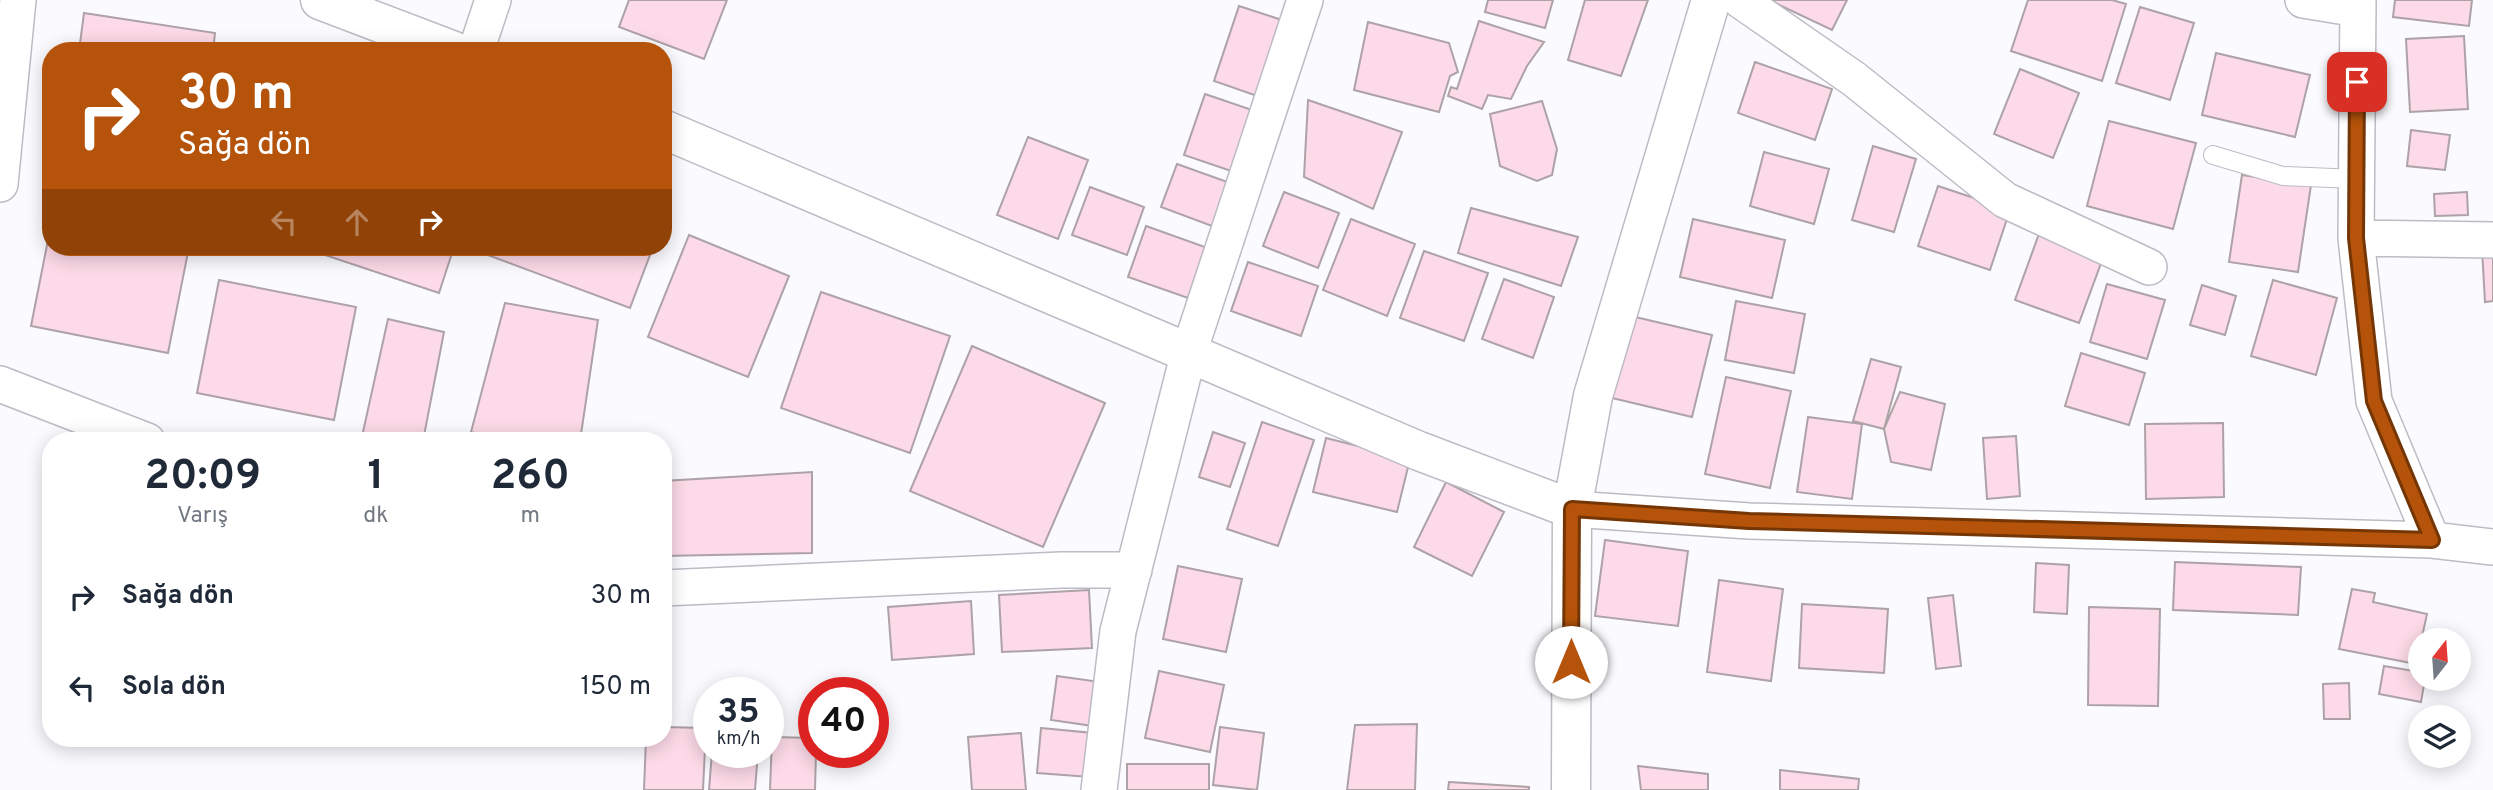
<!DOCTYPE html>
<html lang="tr">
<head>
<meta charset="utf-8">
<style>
  body { margin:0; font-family:Overpass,sans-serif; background:#f6f6f7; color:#1f2937; height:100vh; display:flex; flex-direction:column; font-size:26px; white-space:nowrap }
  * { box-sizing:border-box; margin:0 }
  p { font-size:23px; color:#747a83 }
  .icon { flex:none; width:38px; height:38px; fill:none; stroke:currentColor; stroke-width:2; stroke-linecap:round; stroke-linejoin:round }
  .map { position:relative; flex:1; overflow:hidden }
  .details { position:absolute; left:42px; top:432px; width:630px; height:315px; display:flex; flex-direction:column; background:#fff; border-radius:28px; box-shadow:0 4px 18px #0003 }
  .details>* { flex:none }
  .top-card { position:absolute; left:42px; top:42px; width:630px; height:214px; border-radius:28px; box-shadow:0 4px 18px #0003; background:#b45309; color:#fff; overflow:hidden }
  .needle { width:46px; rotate:17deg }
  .buttons { position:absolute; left:2408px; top:628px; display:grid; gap:14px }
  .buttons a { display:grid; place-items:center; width:63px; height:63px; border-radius:50%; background:#fff; box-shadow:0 4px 18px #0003; font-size:35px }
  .speed { position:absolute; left:693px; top:677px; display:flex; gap:14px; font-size:35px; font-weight:700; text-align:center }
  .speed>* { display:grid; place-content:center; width:91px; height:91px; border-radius:50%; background:#fff; box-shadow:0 4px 18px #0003; line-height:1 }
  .speed small { font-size:18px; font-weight:400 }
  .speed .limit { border:10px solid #d22; background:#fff; color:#111 }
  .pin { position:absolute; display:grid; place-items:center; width:60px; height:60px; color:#fff; margin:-30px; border-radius:14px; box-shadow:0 4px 10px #0006 }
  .me { position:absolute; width:77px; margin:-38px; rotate:0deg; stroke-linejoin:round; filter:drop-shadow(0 0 5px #0008) }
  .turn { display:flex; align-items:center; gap:24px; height:147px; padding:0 21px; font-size:32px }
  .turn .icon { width:91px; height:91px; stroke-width:2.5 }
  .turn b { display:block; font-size:49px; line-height:60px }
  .lanes { display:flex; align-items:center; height:66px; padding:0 21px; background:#0003; justify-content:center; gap:35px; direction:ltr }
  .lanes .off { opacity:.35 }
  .eta { display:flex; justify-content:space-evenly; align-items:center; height:119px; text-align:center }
  .eta b { font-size:42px; font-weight:700; line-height:49px }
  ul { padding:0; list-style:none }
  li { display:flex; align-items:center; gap:21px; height:91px; padding:0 21px }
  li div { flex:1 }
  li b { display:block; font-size:26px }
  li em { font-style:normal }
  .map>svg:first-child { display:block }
  .building { fill:#fcdae7; stroke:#ada2a6; stroke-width:2 }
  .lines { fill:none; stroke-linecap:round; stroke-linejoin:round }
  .service-casing { stroke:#bdbbc4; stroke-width:20 }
  .minor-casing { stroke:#bdbbc4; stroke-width:38 }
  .tertiary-casing { stroke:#bdbbc4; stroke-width:41 }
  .service { stroke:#fff; stroke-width:18 }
  .minor { stroke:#fff; stroke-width:35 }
  .tertiary { stroke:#fff; stroke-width:38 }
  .route-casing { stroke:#753606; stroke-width:18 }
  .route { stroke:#b45309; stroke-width:12 }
</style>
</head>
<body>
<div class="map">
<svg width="2493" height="790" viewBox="0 0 2493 790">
  <rect width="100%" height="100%" fill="#fbfafe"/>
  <!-- building -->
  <path class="building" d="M629 0H727L704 59 619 27Z
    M1488 0H1553L1545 28 1485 12Z
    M1585 0H1648L1621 76 1568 60Z
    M1769 0H1847L1832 30Z
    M2028 0H2112L2126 4 2102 81 2011 51Z
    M2395 0H2472L2469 26 2393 17Z
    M1239 6 1285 21 1260 97 1214 81Z
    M2140 7 2194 23 2170 100 2116 83Z
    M84 13 215 33 213 51H79Z
    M1479 21 1544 42 1527 66 1511 99 1488 95 1482 109 1448 96 1451 87 1457 89Z
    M1368 22 1449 43 1458 72 1450 76 1439 112 1354 90Z
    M2464 36 2468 109 2410 112 2406 39Z
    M2216 53 2310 75 2295 137 2202 115Z
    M1755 62 1832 89 1815 140 1738 113Z
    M2020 69 2079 93 2053 158 1994 134Z
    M1205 94 1258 112 1237 173 1184 155Z
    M1308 100 1402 132 1373 209 1304 177Z
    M1542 101 1557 149 1552 175 1537 181 1500 166 1490 114Z
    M2109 121 2196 143 2173 229 2087 206Z
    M2411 130 2450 135 2445 170 2407 166Z
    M1028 137 1088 160 1058 239 997 215Z
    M1873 146 1916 159 1894 232 1852 220Z
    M1764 152 1829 169 1814 224 1750 206Z
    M1177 164 1236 185 1220 229 1161 207Z
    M2242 175 2311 185 2298 272 2229 262Z
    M1938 186 2010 210 1990 270 1918 246Z
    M1090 187 1144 207 1127 255 1072 235Z
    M1284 192 1339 213 1318 268 1263 246Z
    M2467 192 2468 215 2435 216 2434 194Z
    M1471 208 1578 237 1561 286 1458 253Z
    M1351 219 1415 244 1387 316 1323 290Z
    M1693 219 1785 240 1772 298 1680 277Z
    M51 225V247H189L168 353 31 326Z
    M1146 226 1205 247 1188 298 1128 277Z
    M2040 231 2104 255 2079 323 2015 300Z
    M689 235 789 276 748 377 648 337Z
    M321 247H454L439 293 319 253Z
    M478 247H653L630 308 477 251Z
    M2482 249H2493V301L2485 302Z
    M1424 251 1488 273 1464 341 1400 318Z
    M1248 262 1318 286 1301 336 1231 311Z
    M1504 279 1554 297 1533 358 1482 339Z
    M219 280 356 307 334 420 197 393Z
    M2273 280 2337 298 2316 375 2251 356Z
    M2107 284 2165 300 2147 359 2090 342Z
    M2202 285 2236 296 2225 335 2190 325Z
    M821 292 950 336 910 453 781 408Z
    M1736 301 1805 314 1794 373 1725 360Z
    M505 303 598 320 580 441H502L471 432Z
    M1631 316 1712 335 1692 417 1612 398Z
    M388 319 444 332 423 441H361Z
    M972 346 1105 403 1043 547 910 491Z
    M2081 353 2145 373 2129 425 2065 406Z
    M1871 359 1901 367 1884 429 1853 421Z
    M1726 377 1791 391 1770 488 1705 474Z
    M1900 392 1945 404 1931 470 1891 462 1884 429Z
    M1808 417 1862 424 1852 499 1797 492Z
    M1262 422 1314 440 1278 546 1227 529Z
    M2223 423 2224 497 2146 499 2145 424Z
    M1213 432 1245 443 1230 487 1199 477Z
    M2016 436 2020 496 1987 499 1983 438Z
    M1326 438 1410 459 1397 512 1313 492Z
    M812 472V553L663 556V481Z
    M1446 482 1504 512 1472 576 1414 547Z
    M1605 540 1688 551 1678 626 1595 616Z
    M2175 562 2301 567 2298 615 2173 610Z
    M2036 563 2069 565 2067 614 2034 612Z
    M1178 566 1242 579 1226 652 1163 639Z
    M1719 580 1783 589 1771 681 1707 672Z
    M2352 589 2375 593 2373 602 2427 614 2416 664 2339 649Z
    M1089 590 1092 648 1002 652 999 595Z
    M1953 595 1961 666 1936 669 1928 598Z
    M971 601 974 654 892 660 888 607Z
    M1802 604 1888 609 1884 673 1799 668Z
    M2089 607 2160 609 2158 706 2088 705Z
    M2384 666 2420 672V679H2425L2421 702 2379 694Z
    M1159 671 1224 685 1210 752 1145 738Z
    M1057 676 1100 682 1093 726 1051 720Z
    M2349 683 2350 719H2324L2323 684Z
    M1417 724 1415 790H1347L1355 725Z
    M663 727 706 728 703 790H644L646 738H663Z
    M1220 727 1264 733 1257 790 1213 785Z
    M1041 728 1093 733 1090 777 1037 773Z
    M1021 733 1026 790H972L968 737Z
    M772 737 814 738V752H816L815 790H770Z
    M712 752H758L755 790H709Z
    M1127 764H1209V790H1127Z
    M1638 766 1708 774V790H1641Z
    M1780 770 1859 779 1858 790H1780Z
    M1449 782 1529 787V790H1448Z"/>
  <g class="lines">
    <defs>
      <path id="service" d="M2213 155 2283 176 2357 179"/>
      <path id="minor" d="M1740 0 1854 79 2005 200 2149 267
        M2303 0 2358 9
        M2358 0 2356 238 2374 401 2432 540
        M476 51 493 0
        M0 184 18 0
        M2356 238 2493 240
        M0 384 147 441
        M1572 509 1749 521 2432 540 2493 547
        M663 588 1061 570H1134
        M1099 790 1118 631 1189 352 1305 0"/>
      <path id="tertiary" d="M320 0 454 51
        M663 129 1419 451 1572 509
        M1571 790 1572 509 1593 396 1711 0"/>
    </defs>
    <!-- service casing -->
    <use href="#service" class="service-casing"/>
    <!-- minor casing -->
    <use href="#minor" class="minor-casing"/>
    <!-- tertiary casing -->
    <use href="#tertiary" class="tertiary-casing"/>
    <!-- service -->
    <use href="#service" class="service"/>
    <!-- minor -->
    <use href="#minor" class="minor"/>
    <!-- tertiary -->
    <use href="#tertiary" class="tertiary"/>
  </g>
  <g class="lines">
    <defs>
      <path id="route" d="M1571 662 1572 509 1749 521 2432 540 2374 401 2356 238 2357 82"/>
    </defs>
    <!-- route casing -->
    <use href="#route" class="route-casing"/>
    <!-- route -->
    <use href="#route" class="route"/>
  </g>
</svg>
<div class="buttons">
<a><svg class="needle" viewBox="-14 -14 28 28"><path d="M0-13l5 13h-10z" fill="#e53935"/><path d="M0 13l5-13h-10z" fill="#747a83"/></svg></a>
<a><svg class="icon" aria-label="layers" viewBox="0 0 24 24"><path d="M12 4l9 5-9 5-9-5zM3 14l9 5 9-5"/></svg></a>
</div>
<div class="speed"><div>35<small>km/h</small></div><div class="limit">40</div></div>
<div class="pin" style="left:2357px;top:82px;background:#d93025"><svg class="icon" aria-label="arrive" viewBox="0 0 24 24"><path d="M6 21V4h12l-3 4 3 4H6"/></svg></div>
<svg class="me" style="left:1571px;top:662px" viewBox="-20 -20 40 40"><circle r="19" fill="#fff"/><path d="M0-13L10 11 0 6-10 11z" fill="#b45309"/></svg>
<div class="top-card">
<div class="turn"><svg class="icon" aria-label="right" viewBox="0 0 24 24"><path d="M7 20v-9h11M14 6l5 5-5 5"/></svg><div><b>30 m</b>Sağa dön</div></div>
<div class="lanes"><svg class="icon off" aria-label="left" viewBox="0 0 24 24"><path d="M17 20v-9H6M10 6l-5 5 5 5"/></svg><svg class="icon off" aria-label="ahead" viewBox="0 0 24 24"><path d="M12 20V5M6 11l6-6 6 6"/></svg><svg class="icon" aria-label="right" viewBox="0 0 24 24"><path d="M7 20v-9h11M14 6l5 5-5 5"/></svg></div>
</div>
<section class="details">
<div class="eta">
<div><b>20:09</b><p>Varış</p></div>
<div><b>1</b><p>dk</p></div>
<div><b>260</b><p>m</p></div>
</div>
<ul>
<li><svg class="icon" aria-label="right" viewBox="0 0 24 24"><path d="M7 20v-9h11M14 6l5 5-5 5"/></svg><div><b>Sağa dön</b></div><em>30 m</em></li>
<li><svg class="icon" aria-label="left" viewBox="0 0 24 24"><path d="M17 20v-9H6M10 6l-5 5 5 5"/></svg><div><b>Sola dön</b></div><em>150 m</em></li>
</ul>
</section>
</div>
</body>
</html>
